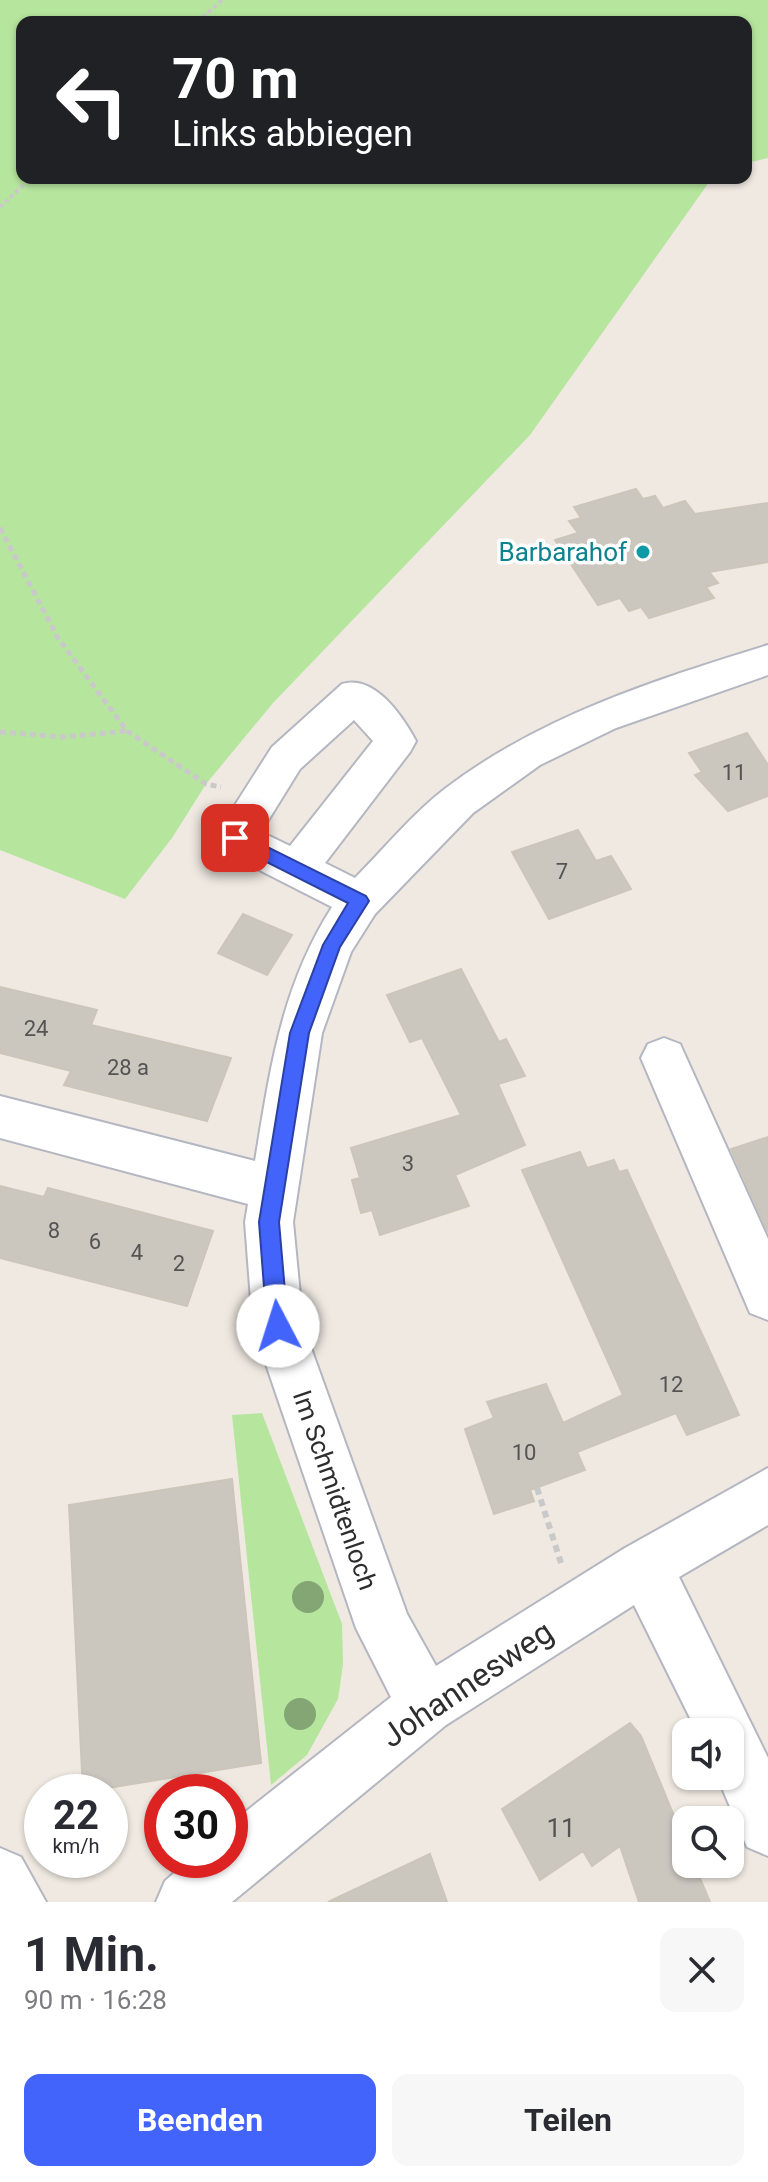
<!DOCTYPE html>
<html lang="de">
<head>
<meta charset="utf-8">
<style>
  body { margin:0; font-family:Roboto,sans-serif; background:#f7f7f7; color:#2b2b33; height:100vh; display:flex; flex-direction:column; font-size:30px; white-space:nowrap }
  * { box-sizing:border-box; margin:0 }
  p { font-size:26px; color:#7c7c81 }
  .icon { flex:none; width:44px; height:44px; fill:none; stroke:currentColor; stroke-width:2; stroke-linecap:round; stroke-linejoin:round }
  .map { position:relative; height:1902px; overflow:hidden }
  .drawer { display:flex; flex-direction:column; background:#fff; flex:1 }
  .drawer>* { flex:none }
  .hud { position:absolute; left:16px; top:16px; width:736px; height:168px; border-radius:16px; box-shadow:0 2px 6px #0004; background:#202124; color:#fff; overflow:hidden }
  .tools { position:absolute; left:672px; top:1718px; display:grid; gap:16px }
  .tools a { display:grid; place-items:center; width:72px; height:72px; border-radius:16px; background:#fff; box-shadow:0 2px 6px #0004; font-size:40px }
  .speed { position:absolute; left:24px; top:1774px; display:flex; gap:16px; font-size:40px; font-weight:700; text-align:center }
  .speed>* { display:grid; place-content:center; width:104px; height:104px; border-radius:50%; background:#fff; box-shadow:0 2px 6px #0004; line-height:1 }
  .speed small { font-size:20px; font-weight:400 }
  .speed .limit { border:12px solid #d22; background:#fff; color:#111 }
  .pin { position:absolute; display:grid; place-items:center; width:68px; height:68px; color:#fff; margin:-34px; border-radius:16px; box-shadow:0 4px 12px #0006 }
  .me { position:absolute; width:88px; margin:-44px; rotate:355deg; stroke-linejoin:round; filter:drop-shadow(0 0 6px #0008) }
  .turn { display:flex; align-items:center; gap:28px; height:168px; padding:0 24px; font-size:36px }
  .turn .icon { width:104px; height:104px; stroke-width:2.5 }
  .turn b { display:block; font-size:56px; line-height:68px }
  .round { display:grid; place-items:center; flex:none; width:84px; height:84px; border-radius:16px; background:#f7f7f7 }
  .overview { display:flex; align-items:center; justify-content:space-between; height:136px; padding:0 24px }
  h1 { font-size:48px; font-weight:700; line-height:60px }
  .button { display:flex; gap:16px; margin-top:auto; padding:16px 24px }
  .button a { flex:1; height:92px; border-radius:16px; background:#4264fb; color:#fff; font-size:32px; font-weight:700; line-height:92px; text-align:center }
  .button a+a { background:#f7f7f7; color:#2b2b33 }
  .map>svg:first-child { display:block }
  .green { fill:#b6e59e }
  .building { fill:#cbc7bf; stroke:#cbc5ba; stroke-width:2 }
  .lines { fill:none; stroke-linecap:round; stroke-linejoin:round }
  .minor-casing { stroke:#b4b7c1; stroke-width:4 }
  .path-far2 { stroke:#c9c9c9; stroke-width:4; stroke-dasharray:4 3; stroke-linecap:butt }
  .path-far1 { stroke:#c9c9c9; stroke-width:5; stroke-dasharray:6 4; stroke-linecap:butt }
  .path { stroke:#c9c9c9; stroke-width:6; stroke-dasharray:7 5; stroke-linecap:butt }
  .minor { fill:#fff; fill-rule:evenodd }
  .tree { fill:#84a574 }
  .route { fill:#4264fb; stroke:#2b41a3; stroke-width:2 }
  .culture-dot { fill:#0f9aa8; stroke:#fff; stroke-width:3 }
  .labels { text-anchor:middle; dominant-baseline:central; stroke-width:7; stroke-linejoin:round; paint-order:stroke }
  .number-label { font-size:22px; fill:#555452 }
  .culture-label { font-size:26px; fill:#0d838f; stroke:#fff; text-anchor:end }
  .street-label { font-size:26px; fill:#2e2e2e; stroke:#fff }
  .near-number-label { font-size:26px; fill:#555452 }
  .near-street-label { font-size:32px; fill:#2e2e2e; stroke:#fff }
</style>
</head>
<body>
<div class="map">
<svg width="768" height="1902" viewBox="0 0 768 1902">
  <rect width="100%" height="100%" fill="#efe9e1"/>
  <!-- green -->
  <path class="green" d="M0 0H768V158L746 163V22H22V178H712L530 435 273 703 206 784 172 838 125 899 0 850Z
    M262 1413 342 1624 343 1664 338 1699 307 1755 271 1785 232 1415Z"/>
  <!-- building -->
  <path class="building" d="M636 489 643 499 655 496 663 508 685 501 695 514 768 503V562L709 572 718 583 706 587 714 598 649 618 641 607 629 611 620 598 598 605 555 540 578 533 569 521 581 518 574 507Z
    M747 733 768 765V796L728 811 695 775 702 772 689 753Z
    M578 830 596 861 611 856 631 889 549 919 512 852Z
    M243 914 292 935 267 975 218 953Z
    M461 969 499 1042 506 1039 525 1076 498 1084 525 1145 455 1175 469 1206 380 1235 372 1210 361 1213 352 1180 360 1178 351 1148 461 1115 422 1038 410 1042 387 995Z
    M0 987 97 1010 91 1025 231 1058 207 1121 64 1085 71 1071 0 1053Z
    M768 1137V1232L731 1149Z
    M580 1152 587 1168 614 1160 619 1172 627 1170 739 1415 687 1435 676 1413 577 1452 585 1470 530 1490 534 1501 494 1514 465 1429 494 1418 487 1402 546 1384 563 1423 623 1395 522 1170Z
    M0 1186 44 1197 48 1188 213 1231 187 1306 0 1258Z
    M232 1479 261 1763 83 1792 69 1505Z
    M630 1723 641 1736 686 1845V1864H694L710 1902H639L620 1846 592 1866 583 1851 540 1880 502 1809Z
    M430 1854 447 1902H328Z"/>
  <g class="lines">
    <defs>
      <path id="minor" d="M768 645V675L616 728 540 765 473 813 375 914 351 952 322 1033 293 1222 303 1326 407 1614 436 1666 625 1548 768 1468V1525L679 1577 768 1758V1856L747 1847 717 1776H730V1732H697L634 1605 446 1725 232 1902H156L165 1881 189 1860H230V1824L391 1697 356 1628 253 1326 245 1222 248 1204 0 1138V1096L255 1161C270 1070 281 987 332 907L220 850 214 838 272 747 342 684C374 674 402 715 416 741L410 752 325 863 355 878C384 849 413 813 446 788 541 716 655 680 768 645ZM354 720 373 741 290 846 261 832 300 769Z
        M664 1038 680 1044 768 1239V1320L750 1313 641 1058 648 1044Z
        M0 1848 21 1857 46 1902H0Z"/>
    </defs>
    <!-- minor casing -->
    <use href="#minor" class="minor-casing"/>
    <!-- path-far2 -->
    <path class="path-far2" d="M198 22 222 0
      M0 207 31 178"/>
    <!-- path-far1 -->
    <path class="path-far1" d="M0 528 58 638 127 731 206 784 221 787
      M0 732 63 737 126 731"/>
    <!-- path -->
    <path class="path" d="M537 1488 561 1563"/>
    <!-- minor -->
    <use href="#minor" class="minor"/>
  </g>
  <!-- trees -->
  <g class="tree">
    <circle cx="308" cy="1597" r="16"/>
    <circle cx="300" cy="1714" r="16"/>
  </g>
  <!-- route -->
  <path class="route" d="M235 831 366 896 369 901 340 947 309 1033 279 1222 288 1326 285 1333 278 1336 270 1333 267 1326 259 1222 290 1033 323 945 348 903 229 843V833Z"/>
  <!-- markers -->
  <circle class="culture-dot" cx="643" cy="552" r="8"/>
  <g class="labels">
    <!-- number labels -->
    <g class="number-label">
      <text x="734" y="772">11</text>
      <text x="562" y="871">7</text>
      <text x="36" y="1028">24</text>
      <text x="128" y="1067">28 a</text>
      <text x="408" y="1163">3</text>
      <text x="54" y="1230">8</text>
      <text x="95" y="1241">6</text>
      <text x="137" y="1252">4</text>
      <text x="179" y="1263">2</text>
      <text x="671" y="1384">12</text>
      <text x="524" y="1452">10</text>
    </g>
    <!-- culture labels -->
    <g class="culture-label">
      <text x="627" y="552">Barbarahof</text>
    </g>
    <!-- street labels -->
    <g class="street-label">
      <text transform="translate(335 1490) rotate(71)">Im Schmidtenloch</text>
    </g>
    <!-- near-number labels -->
    <g class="near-number-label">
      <text x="561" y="1828">11</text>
    </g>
    <!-- near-street labels -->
    <g class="near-street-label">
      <text transform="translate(467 1684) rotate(-34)">Johannesweg</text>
    </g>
  </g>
</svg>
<div class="tools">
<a><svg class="icon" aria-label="sound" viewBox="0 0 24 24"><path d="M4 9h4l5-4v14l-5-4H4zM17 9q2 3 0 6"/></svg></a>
<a><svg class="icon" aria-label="search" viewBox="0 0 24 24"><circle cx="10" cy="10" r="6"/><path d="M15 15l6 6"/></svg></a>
</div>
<div class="speed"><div>22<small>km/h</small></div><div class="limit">30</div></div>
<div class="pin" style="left:235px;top:838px;background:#d93025"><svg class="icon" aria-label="arrive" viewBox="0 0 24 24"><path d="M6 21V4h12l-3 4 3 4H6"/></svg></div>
<svg class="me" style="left:278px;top:1326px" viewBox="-20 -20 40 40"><circle r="19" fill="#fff"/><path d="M0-13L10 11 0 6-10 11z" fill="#4264fb"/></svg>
<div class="hud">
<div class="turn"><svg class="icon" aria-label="left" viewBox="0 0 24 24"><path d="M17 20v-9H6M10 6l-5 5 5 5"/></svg><div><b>70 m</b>Links abbiegen</div></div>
</div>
</div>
<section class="drawer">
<div class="overview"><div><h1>1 Min.</h1><p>90 m · 16:28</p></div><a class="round"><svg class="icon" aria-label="close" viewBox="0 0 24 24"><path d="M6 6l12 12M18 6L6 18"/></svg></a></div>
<div class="button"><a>Beenden</a><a>Teilen</a></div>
</section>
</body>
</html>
